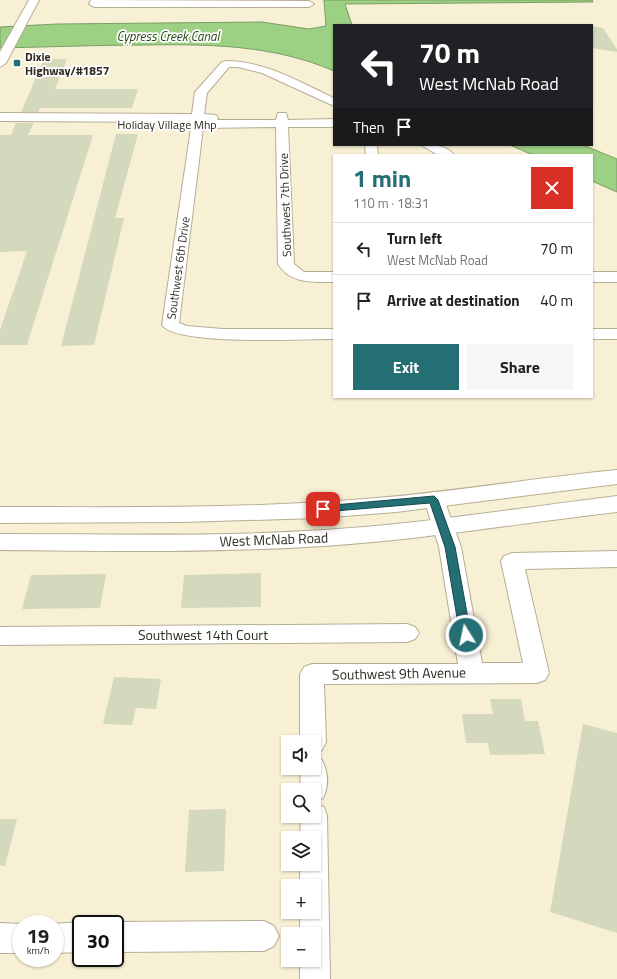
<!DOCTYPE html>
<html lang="en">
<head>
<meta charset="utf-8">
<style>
  body { margin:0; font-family:"Titillium Web",sans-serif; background:#f6f6f6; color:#202124; height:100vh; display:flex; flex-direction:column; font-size:15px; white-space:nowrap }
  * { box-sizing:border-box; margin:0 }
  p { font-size:13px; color:#757577 }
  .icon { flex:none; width:22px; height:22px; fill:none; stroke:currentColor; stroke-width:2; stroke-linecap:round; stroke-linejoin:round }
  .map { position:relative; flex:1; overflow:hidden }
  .sheet { position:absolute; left:333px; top:154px; width:260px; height:244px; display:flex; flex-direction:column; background:#fff; border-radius:0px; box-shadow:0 1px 3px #0004 }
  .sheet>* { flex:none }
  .banner { position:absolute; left:333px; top:24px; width:260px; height:122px; border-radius:0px; box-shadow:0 1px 3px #0004; background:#202124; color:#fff; overflow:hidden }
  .controls { position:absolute; left:281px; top:735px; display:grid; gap:8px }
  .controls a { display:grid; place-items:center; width:40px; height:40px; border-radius:0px; background:#fff; box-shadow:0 1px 3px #0004; font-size:20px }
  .speed { position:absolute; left:12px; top:915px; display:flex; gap:8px; font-size:20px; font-weight:700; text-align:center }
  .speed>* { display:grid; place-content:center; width:52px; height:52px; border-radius:50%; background:#fff; box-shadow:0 1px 3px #0004; line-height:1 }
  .speed small { font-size:10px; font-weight:400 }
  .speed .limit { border:2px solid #111; border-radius:6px; background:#fff; color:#111 }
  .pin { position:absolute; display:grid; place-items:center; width:34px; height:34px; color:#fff; margin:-17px; border-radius:8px; box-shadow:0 2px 6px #0006 }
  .me { position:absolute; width:44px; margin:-22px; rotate:350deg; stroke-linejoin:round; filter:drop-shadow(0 0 3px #0008) }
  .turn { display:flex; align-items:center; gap:14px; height:84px; padding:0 20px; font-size:18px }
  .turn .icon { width:52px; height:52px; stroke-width:2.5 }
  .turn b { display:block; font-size:28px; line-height:34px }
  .then { display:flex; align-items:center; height:38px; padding:0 20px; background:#0003; gap:8px; font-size:15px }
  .round { display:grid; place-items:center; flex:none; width:42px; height:42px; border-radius:0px; background:#f6f6f6 }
  .summary { display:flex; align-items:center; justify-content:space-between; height:68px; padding:0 20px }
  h1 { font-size:24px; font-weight:700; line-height:30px; color:#236f74 }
  .action { display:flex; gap:8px; margin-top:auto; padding:8px 20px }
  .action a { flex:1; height:46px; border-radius:0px; background:#236f74; color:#fff; font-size:16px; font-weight:700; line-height:46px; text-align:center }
  .action a+a { background:#f6f6f6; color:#202124 }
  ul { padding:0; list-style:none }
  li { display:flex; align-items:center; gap:12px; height:52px; padding:0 20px; border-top:1px solid #e0e0e0 }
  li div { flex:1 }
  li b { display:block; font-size:15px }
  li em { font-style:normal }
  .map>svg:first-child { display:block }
  .water { fill:#9cd083; stroke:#7b9e65 }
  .building { fill:#d4d8bd }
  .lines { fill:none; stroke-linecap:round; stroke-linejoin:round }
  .street-casing { stroke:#b6ad94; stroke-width:2 }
  .secondary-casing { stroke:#b6ad94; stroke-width:2 }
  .street { fill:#fff; fill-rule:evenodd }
  .secondary { fill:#fff; fill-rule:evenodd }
  .route { fill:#236f74; stroke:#17484b }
  .poi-dot { fill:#236f74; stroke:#fff; stroke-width:1.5 }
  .labels { text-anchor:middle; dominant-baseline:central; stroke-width:3.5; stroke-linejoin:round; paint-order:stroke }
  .far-poi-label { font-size:12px; font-weight:bold; fill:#2e2a20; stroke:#fff; text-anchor:start }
  .far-street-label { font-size:12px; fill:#2e2a20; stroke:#fff }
  .far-water-label { font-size:13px; font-style:italic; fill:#284915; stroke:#fff }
  .street-label { font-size:14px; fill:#2e2a20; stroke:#fff }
</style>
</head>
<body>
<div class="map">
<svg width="617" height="979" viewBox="0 0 617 979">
  <rect width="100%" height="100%" fill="#f8f0d4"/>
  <!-- water -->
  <path class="water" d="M324 0H592L593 2 345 4 352 25H334V71C274 45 210 44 146 45 97 45 49 47 0 48V27L57 24 262 22 309 29 326 26Z
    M510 145H583L617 159V192L592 181V155H533Z"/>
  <!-- building -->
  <path class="building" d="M592 26 603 28 617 49V52L592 48Z
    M44 59H67L55 89H138L132 108H40L38 112H21Z
    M16 123H34L28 135H93L27 345H0V330L27 251 0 252V135H11Z
    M116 134H138L115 218H124L94 345 61 346Z
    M261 573V607L181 608 184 575Z
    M106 574 100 608 22 609 31 575Z
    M114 677 161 679 156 709 136 708 132 725 103 724Z
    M490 699H521L525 721H538L545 754 490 755 488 743H466L462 714H493Z
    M583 724 617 733V933L550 912Z
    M226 809 224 871 185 872 189 810Z
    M0 819H17L5 866 0 865Z"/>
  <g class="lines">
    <defs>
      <path id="street" d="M91 0 309 1 314 4 309 7H94L89 4Z
        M226 61C265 61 300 82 334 98V106L262 73 238 67H229L207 93 204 114 216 115 218 118 217 120H276L278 113H286L288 120 334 119V127H288L294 264 304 272H334V282C313 282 290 284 278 264L276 127 203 128 179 323 187 326 223 329H334V339C305 339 176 346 162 325L191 128 180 127 178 124 180 122 0 121V113L192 114 195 92 222 62Z
        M365 145H377L378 155H366Z
        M421 145C432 145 447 145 454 155H438Z
        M592 272H617V282H592Z
        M592 329H617V339H592Z
        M434 492 441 494 444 499 461 547 482 663H523L501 561 504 556 512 553 617 551V567L525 569 549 673 545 680 537 683 324 684 326 742 322 750 314 752V742H300V674L304 667 312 664H458L439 547 424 499 427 494Z
        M407 624 415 627 419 633 415 639 407 642 0 645V627Z
        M314 757 322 760C328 772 329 786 323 798L314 802V790H301L300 768H314Z
        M314 804 324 807 327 816 330 979H300V960H314V934H300V912H314V886H300V864H314V838H300L301 816H314Z
        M264 921 274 926 279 936 274 946 264 951 115 952V924H111L115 922Z
        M81 922 85 924H81V952L55 953V924H53Z
        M0 923 23 924H21V953H0Z"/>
      <path id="secondary" d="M29 0H39L6 63 0 67V52Z
        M617 470V484L396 512 319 518 182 522 0 523V507C121 507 243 509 364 499 448 493 532 478 617 470Z
        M617 496V512C519 523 422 540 323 546 216 553 108 551 0 550V534C108 534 216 537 323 530 422 524 519 508 617 496Z"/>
    </defs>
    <!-- street casing -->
    <use href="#street" class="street-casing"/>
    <!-- secondary casing -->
    <use href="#secondary" class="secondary-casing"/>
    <!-- street -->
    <use href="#street" class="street"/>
    <!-- secondary -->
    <use href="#secondary" class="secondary"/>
  </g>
  <!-- route -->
  <path class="route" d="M434 496 438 500 455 547 471 635 466 639 460 635 445 547 430 503 323 512 319 509 323 506Z"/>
  <!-- markers -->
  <rect class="poi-dot" x="13" y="59" width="8" height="8" rx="2"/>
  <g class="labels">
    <!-- far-poi labels -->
    <g class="far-poi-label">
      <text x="25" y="56">Dixie<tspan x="25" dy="14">Highway/#1857</tspan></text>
    </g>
    <!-- far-street labels -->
    <g class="far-street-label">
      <text x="167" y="124">Holiday Village Mhp</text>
      <text transform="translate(285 205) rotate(-92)">Southwest 7th Drive</text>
      <text transform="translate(178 268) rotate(-82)">Southwest 6th Drive</text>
    </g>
    <!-- far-water labels -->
    <g class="far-water-label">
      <text x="168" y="36">Cypress Creek Canal</text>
    </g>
    <!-- street labels -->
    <g class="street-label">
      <text transform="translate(274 539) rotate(-2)">West McNab Road</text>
      <text x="203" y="634">Southwest 14th Court</text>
      <text transform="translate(399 673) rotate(-1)">Southwest 9th Avenue</text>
    </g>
  </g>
</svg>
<div class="controls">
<a><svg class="icon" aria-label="sound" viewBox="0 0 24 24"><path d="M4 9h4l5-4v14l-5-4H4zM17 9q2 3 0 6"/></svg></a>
<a><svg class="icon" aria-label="search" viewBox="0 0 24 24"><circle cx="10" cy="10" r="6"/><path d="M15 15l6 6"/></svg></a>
<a><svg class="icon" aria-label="layers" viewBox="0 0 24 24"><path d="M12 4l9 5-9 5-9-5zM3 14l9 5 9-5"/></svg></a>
<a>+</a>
<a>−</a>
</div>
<div class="speed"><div>19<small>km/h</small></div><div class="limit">30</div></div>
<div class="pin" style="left:323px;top:509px;background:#d93025"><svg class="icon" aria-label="arrive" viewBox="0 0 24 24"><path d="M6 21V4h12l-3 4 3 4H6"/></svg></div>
<svg class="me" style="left:466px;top:635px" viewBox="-20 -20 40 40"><circle r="17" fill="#236f74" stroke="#fff" stroke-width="3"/><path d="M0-11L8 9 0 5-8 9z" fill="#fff"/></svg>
<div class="banner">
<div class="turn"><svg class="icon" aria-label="left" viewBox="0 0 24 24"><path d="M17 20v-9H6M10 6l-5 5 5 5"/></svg><div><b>70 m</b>West McNab Road</div></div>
<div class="then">Then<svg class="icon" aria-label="arrive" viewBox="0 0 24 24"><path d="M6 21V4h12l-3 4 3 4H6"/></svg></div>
</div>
<section class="sheet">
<div class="summary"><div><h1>1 min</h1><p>110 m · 18:31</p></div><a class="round" style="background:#d93025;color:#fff"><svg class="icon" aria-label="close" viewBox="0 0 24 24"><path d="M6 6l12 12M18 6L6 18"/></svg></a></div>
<ul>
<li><svg class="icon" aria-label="left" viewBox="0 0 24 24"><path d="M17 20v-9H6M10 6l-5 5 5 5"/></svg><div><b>Turn left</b><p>West McNab Road</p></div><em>70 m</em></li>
<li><svg class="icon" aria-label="arrive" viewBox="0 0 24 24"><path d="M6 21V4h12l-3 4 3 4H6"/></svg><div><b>Arrive at destination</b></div><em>40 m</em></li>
</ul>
<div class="action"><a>Exit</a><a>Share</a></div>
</section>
</div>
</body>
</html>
